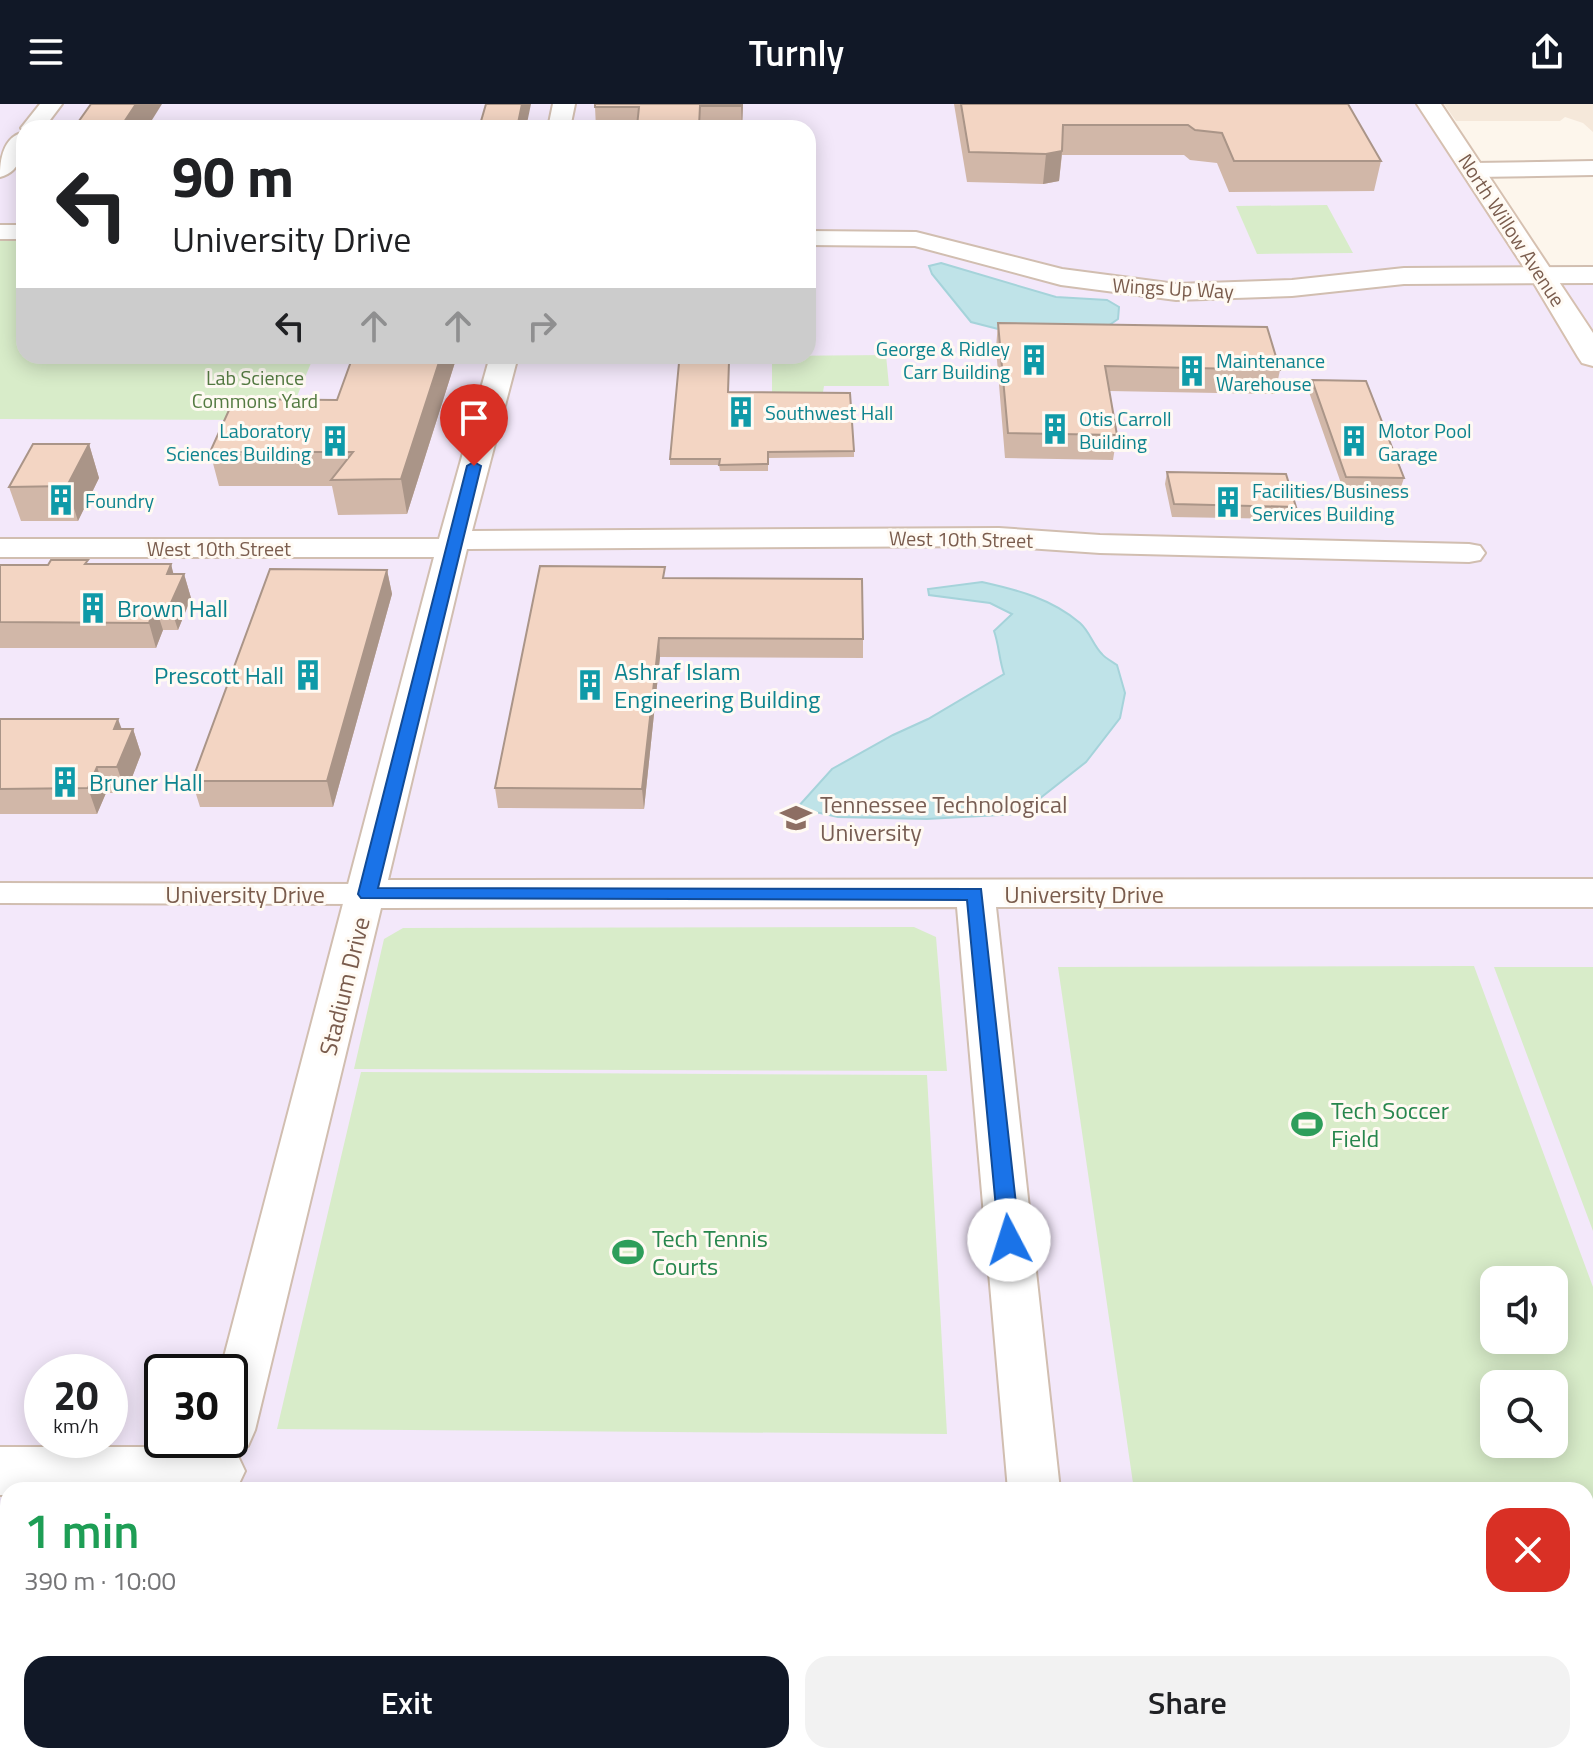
<!DOCTYPE html>
<html lang="en">
<head>
<meta charset="utf-8">
<style>
  body { margin:0; font-family:"Titillium Web",sans-serif; background:#f2f2f2; color:#202124; height:100vh; display:flex; flex-direction:column; font-size:30px; white-space:nowrap }
  * { box-sizing:border-box; margin:0 }
  p { font-size:26px; color:#757577 }
  .icon { flex:none; width:44px; height:44px; fill:none; stroke:currentColor; stroke-width:2; stroke-linecap:round; stroke-linejoin:round }
  .map { position:relative; flex:1; overflow:hidden }
  .drawer { position:absolute; left:0px; top:1378px; width:1594px; height:282px; display:flex; flex-direction:column; background:#fff; border-radius:24px 24px 0 0; box-shadow:0 4px 20px #0003 }
  .drawer>* { flex:none }
  .top-card { position:absolute; left:16px; top:16px; width:800px; height:244px; border-radius:24px; box-shadow:0 4px 20px #0003; background:#fff; color:#202124; overflow:hidden }
  .fabs { position:absolute; left:1480px; top:1162px; display:grid; gap:16px }
  .fabs a { display:grid; place-items:center; width:88px; height:88px; border-radius:16px; background:#fff; box-shadow:0 4px 20px #0003; font-size:40px }
  .speed { position:absolute; left:24px; top:1250px; display:flex; gap:16px; font-size:40px; font-weight:700; text-align:center }
  .speed>* { display:grid; place-content:center; width:104px; height:104px; border-radius:50%; background:#fff; box-shadow:0 4px 20px #0003; line-height:1 }
  .speed small { font-size:20px; font-weight:400 }
  .speed .limit { border:4px solid #111; border-radius:12px; background:#fff; color:#111 }
  .pin { position:absolute; display:grid; place-items:center; width:68px; height:68px; color:#fff; margin:-82px -34px; border-radius:50% 50% 50% 0; rotate:-45deg; box-shadow:0 0 8px #0007 }
  .pin .icon { rotate:45deg }
  .me { position:absolute; width:88px; margin:-44px; rotate:355deg; stroke-linejoin:round; filter:drop-shadow(0 0 6px #0008) }
  .turn { display:flex; align-items:center; gap:28px; height:168px; padding:0 24px; font-size:36px }
  .turn .icon { width:104px; height:104px; stroke-width:2.5 }
  .turn b { display:block; font-size:56px; line-height:68px }
  .lanes { display:flex; align-items:center; height:76px; padding:0 24px; background:#0003; justify-content:center; gap:40px; direction:ltr }
  .lanes .off { opacity:.35 }
  .round { display:grid; place-items:center; flex:none; width:84px; height:84px; border-radius:24px; background:#f2f2f2 }
  .head { display:flex; align-items:center; justify-content:space-between; height:136px; padding:0 24px }
  h1 { font-size:48px; font-weight:600; line-height:60px; color:#1e9e55 }
  .primary-button { display:flex; gap:16px; margin-top:auto; padding:16px 24px }
  .primary-button a { flex:1; height:92px; border-radius:24px; background:#111827; color:#fff; font-size:32px; font-weight:600; line-height:92px; text-align:center }
  .primary-button a+a { background:#f2f2f2; color:#202124 }
  header { display:flex; justify-content:space-between; align-items:center; height:104px; padding:0 24px; background:#111827; color:#fff; font-size:36px; font-weight:600 }
  .map>svg:first-child { display:block }
  .residential { fill:#f5e8da }
  .education { fill:#f3e8fa; fill-rule:evenodd }
  .green { fill:#d8ecc9; fill-rule:evenodd }
  .water { fill:#bfe3e8; stroke:#a5d3da; stroke-width:2 }
  .lines { fill:none; stroke-linecap:round; stroke-linejoin:round }
  .pedestrian-casing { stroke:#d1beb0; stroke-width:4 }
  .minor-casing { stroke:#d1beb0; stroke-width:4 }
  .secondary-casing { stroke:#d6c0b0; stroke-width:4 }
  .pedestrian { fill:#fff; fill-rule:evenodd }
  .minor { fill:#fff; fill-rule:evenodd }
  .secondary { fill:#fff; fill-rule:evenodd }
  .wall { fill:#d1b7a8 }
  .shaded-wall { fill:#aa9588 }
  .building { fill:#f3d5c3; stroke:#aa9588; stroke-width:2 }
  .route { fill:#1a73e8; stroke:#114b97; stroke-width:2 }
  .labels { text-anchor:middle; dominant-baseline:central; stroke-width:6; stroke-linejoin:round; paint-order:stroke }
  .far-street-label { font-size:20px; fill:#7a5c4d; stroke:#fffaf3 }
  .far-culture-label { font-size:20px; fill:#0d838f; stroke:#fffaf3; text-anchor:start }
  .far-park-label { font-size:20px; fill:#537a41; stroke:#fffaf3 }
  .culture-label { font-size:24px; fill:#0d838f; stroke:#fffaf3; text-anchor:start }
  .education-label { font-size:24px; fill:#785e54; stroke:#fffaf3; text-anchor:start }
  .street-label { font-size:24px; fill:#7a5c4d; stroke:#fffaf3 }
  .leisure-label { font-size:24px; fill:#27864d; stroke:#fffaf3; text-anchor:start }
</style>
</head>
<body>
<header><svg class="icon" aria-label="menu" viewBox="0 0 24 24"><path d="M4 6h16M4 12h16M4 18h16"/></svg>Turnly<svg class="icon" aria-label="share" viewBox="0 0 24 24"><path d="M12 15V3M7 8l5-5 5 5M5 13v7h14v-7"/></svg></header>
<div class="map">
<svg width="1593" height="1659" viewBox="0 0 1593 1659">
  <rect width="100%" height="100%" fill="#fdf6ec"/>
  <!-- residential -->
  <path class="residential" d="M1444 0H1593V28L1583 19 1565 13 1560 17H1456Z"/>
  <!-- education -->
  <path class="education" d="M0 0H1417L1530 176 1593 177V1659H0ZM24 24H808V252H24ZM1494 1176H1554V1236H1494ZM42 1268H110V1336H42ZM162 1268H230V1336H162ZM1494 1280H1554V1340H1494ZM8 1386H1586V1652H8Z"/>
  <!-- green -->
  <path class="green" d="M1327 101 1353 149 1257 150 1236 102Z
    M24 135V252H314L287 316 0 315V137Z
    M886 251 889 282H824L823 288H772V252Z
    M914 823 936 833 947 967 354 965 384 835 403 824Z
    M1474 862 1593 1183V1436H1586V1386H1134L1058 863ZM1494 1176H1554V1236H1494ZM1494 1280H1554V1340H1494Z
    M1494 863H1593V1127Z
    M361 968 927 971 947 1330 277 1325Z
    M0 1404H8V1652H15L13 1659H0Z"/>
  <!-- water -->
  <path class="water" d="M941 159 1056 193 1107 196 1119 203 1118 215 1108 222 998 225 971 218 932 170 929 162Z
    M982 478C1018 486 1052 495 1080 519 1090 528 1093 541 1102 550 1105 554 1113 558 1117 561L1125 589 1120 614 1086 658 1020 710 927 715 838 713 797 704 832 665 893 631 928 615 1004 570C999 555 999 541 994 527L1012 510 990 499 929 491 928 485Z"/>
  <g class="lines">
    <defs>
      <path id="pedestrian" d="M0 779 367 780 377 783 382 790 377 797 367 800 0 799Z"/>
      <path id="minor" d="M40 0H62L44 24H24C24 44 23 67 0 73 0 55 3 33 24 28L21 24Z
        M553 0H575L570 24H548Z
        M1593 57V71L1474 73 1466 71 1462 66 1466 61 1474 59Z
        M0 121H24V135H0Z
        M808 127 916 128 1062 165 1176 180 1292 176 1404 164 1593 163V179L1404 180 1292 192 1176 196 1061 181 915 142 808 141Z
        M490 252H518L472 427 999 424 1100 431 1469 440 1480 442 1485 449 1480 456 1469 458 1100 449 999 442 467 445 388 776 1593 775V803H996L1060 1386H1008L957 803 381 804 255 1326 248 1342 232 1348 237 1350 245 1367 237 1384 8 1386V1391H0V1343H214L209 1336H230V1268H220L434 453H0V435H439Z
        M116 1652H174L172 1659H114Z
        M1030 1652H1088L1089 1659H1031Z"/>
      <path id="secondary" d="M1417 0H1441L1593 229V262L1582 259 1578 253 1529 171Z"/>
    </defs>
    <!-- pedestrian casing -->
    <use href="#pedestrian" class="pedestrian-casing"/>
    <!-- minor casing -->
    <use href="#minor" class="minor-casing"/>
    <!-- secondary casing -->
    <use href="#secondary" class="secondary-casing"/>
    <!-- pedestrian -->
    <use href="#pedestrian" class="pedestrian"/>
    <!-- minor -->
    <use href="#minor" class="minor"/>
    <!-- secondary -->
    <use href="#secondary" class="secondary"/>
  </g>
  <!-- wall -->
  <path class="wall" d="M743 0 742 24H596L595 3Z
    M954 0H1348L1381 57 1374 87 1229 88 1217 59 1190 56 1184 51H1062L1059 77 1043 80 967 78Z
    M998 219 1280 266 1275 290 1109 287 1117 331 1113 356 1005 354 996 244Z
    M457 252 407 410 338 411 332 382H219L210 348 337 296Z
    M1312 276 1404 374 1400 386 1343 385 1309 288Z
    M729 288 854 347V353L768 354V367H720L719 361H670V355Z
    M89 340 99 374 78 417H21L9 383Z
    M1167 368 1296 403 1293 415 1172 413 1165 380Z
    M171 460 173 470H184L191 494 178 526H163L156 544H0V461Z
    M387 466 392 490 333 703H200L192 677Z
    M665 474 863 535V554L660 553 644 705 498 704 495 684Z
    M0 615 133 625 141 650 126 689H106L97 710H0Z"/>
  <!-- shaded-wall -->
  <path class="shaded-wall" d="M136 0H162L147 24H120Z
    M522 0H531L526 24H517Z
    M741 0H743L742 24Z
    M1062 47 1059 77 1043 80 1046 50Z
    M441 252H457L407 410 401 375Z
    M89 340 99 374 78 417 67 382Z
    M171 460 177 484 184 470 191 494 178 526 170 501 167 470Z
    M387 466 392 490 333 703 327 677Z
    M155 501 163 526 156 544 149 519Z
    M659 534 660 553 644 705 642 685Z
    M118 615 127 639 133 625 141 650 126 689 117 663 114 625Z
    M97 663 106 689 97 710 88 684Z"/>
  <!-- building -->
  <path class="building" d="M91 0H136L120 24H74Z
    M486 0H522L517 24H479Z
    M595 0H741V2H700L699 22H637L639 3H595Z
    M961 0H1348L1381 57H1234L1222 29 1195 26 1188 21H1063L1062 47 1046 50 969 48Z
    M998 219 1267 223 1280 266 1105 262 1117 331 1008 329Z
    M353 252H441L401 375 331 376 353 348H210L234 295 337 296Z
    M729 258 728 288 850 289 854 347 768 348V360L719 361 720 355H670L679 259Z
    M1312 276 1366 277 1404 374 1346 373Z
    M33 340H89L67 382 9 383Z
    M1167 368 1286 370 1296 403 1174 400Z
    M51 456H88L85 460H171L167 470H184L170 501H155L149 519 0 518V461H48Z
    M540 462 665 463 663 474 862 475 863 535 659 534 642 685 495 684Z
    M270 465 387 466 327 677H192Z
    M0 615H118L114 625H133L117 663H97L88 684 0 685Z"/>
  <!-- route -->
  <path class="route" d="M474 358 481 362 378 784 981 785 1020 1136 1017 1142 1009 1145 1002 1142 999 1136 967 796 361 794 358 790 467 362Z"/>
  <!-- icons -->
  <defs>
    <symbol id="building-bare" viewBox="-9 -9 18 18"><path d="M-4-6H4V6H1V3H-1V6H-4ZM-2.5-4.3h1.7v1.8h-1.7ZM.8-4.3h1.7v1.8H.8ZM-2.5-1h1.7V.8h-1.7ZM.8-1h1.7V.8H.8Z" fill="#0f9aa8" stroke="#fffaf3" stroke-width="2.5" paint-order="stroke"/></symbol>
    <symbol id="university-bare" viewBox="-9 -9 18 18"><path d="M0-5L7-2L0 1L-7-2ZM-4 1L0 2.5L4 1V4Q0 6-4 4Z" fill="#8d6e63" stroke="#fffaf3" stroke-width="2.5" paint-order="stroke"/></symbol>
    <symbol id="stadium-bare" viewBox="-9 -9 18 18"><path d="M0-5a6.5 5 0 1 0 0 10a6.5 5 0 1 0 0-10ZM-3.5-1.8h7v3.6h-7Z" fill="#2e9e5b" stroke="#fffaf3" stroke-width="2.5" paint-order="stroke"/></symbol>
  </defs>
  <g fill-rule="evenodd">
    <use href="#building-bare" x="1012" y="234" width="44" height="44"/>
    <use href="#building-bare" x="1170" y="245" width="44" height="44"/>
    <use href="#building-bare" x="719" y="286" width="44" height="44"/>
    <use href="#building-bare" x="1033" y="303" width="44" height="44"/>
    <use href="#building-bare" x="313" y="315" width="44" height="44"/>
    <use href="#building-bare" x="1332" y="315" width="44" height="44"/>
    <use href="#building-bare" x="39" y="374" width="44" height="44"/>
    <use href="#building-bare" x="1206" y="376" width="44" height="44"/>
    <use href="#building-bare" x="71" y="482" width="44" height="44"/>
    <use href="#building-bare" x="286" y="549" width="44" height="44"/>
    <use href="#building-bare" x="568" y="559" width="44" height="44"/>
    <use href="#building-bare" x="43" y="656" width="44" height="44"/>
    <use href="#university-bare" x="774" y="692" width="44" height="44"/>
    <use href="#stadium-bare" x="1285" y="998" width="44" height="44"/>
    <use href="#stadium-bare" x="606" y="1126" width="44" height="44"/>
  </g>
  <g class="labels">
    <!-- far-street labels -->
    <g class="far-street-label">
      <text transform="translate(1512 126) rotate(57)">North Willow Avenue</text>
      <text transform="translate(1173 184) rotate(3)">Wings Up Way</text>
      <text transform="translate(961 435) rotate(1)">West 10th Street</text>
      <text x="219" y="444">West 10th Street</text>
    </g>
    <!-- far-culture labels -->
    <g class="far-culture-label">
      <text x="1010" y="244" text-anchor="end">George &amp; Ridley<tspan x="1010" dy="23">Carr Building</tspan></text>
      <text x="1216" y="256">Maintenance<tspan x="1216" dy="23">Warehouse</tspan></text>
      <text x="765" y="308">Southwest Hall</text>
      <text x="1079" y="314">Otis Carroll<tspan x="1079" dy="23">Building</tspan></text>
      <text x="311" y="326" text-anchor="end">Laboratory<tspan x="311" dy="23">Sciences Building</tspan></text>
      <text x="1378" y="326">Motor Pool<tspan x="1378" dy="23">Garage</tspan></text>
      <text x="1252" y="386">Facilities/Business<tspan x="1252" dy="23">Services Building</tspan></text>
      <text x="85" y="396">Foundry</text>
    </g>
    <!-- far-park labels -->
    <g class="far-park-label">
      <text x="255" y="273">Lab Science<tspan x="255" dy="23">Commons Yard</tspan></text>
    </g>
    <!-- culture labels -->
    <g class="culture-label">
      <text x="117" y="504">Brown Hall</text>
      <text x="614" y="567">Ashraf Islam<tspan x="614" dy="28">Engineering Building</tspan></text>
      <text x="284" y="571" text-anchor="end">Prescott Hall</text>
      <text x="89" y="678">Bruner Hall</text>
    </g>
    <!-- education labels -->
    <g class="education-label">
      <text x="820" y="700">Tennessee Technological<tspan x="820" dy="28">University</tspan></text>
    </g>
    <!-- street labels -->
    <g class="street-label">
      <text x="245" y="790">University Drive</text>
      <text x="1084" y="790">University Drive</text>
      <text transform="translate(344 882) rotate(-76)">Stadium Drive</text>
    </g>
    <!-- leisure labels -->
    <g class="leisure-label">
      <text x="1331" y="1006">Tech Soccer<tspan x="1331" dy="28">Field</tspan></text>
      <text x="652" y="1134">Tech Tennis<tspan x="652" dy="28">Courts</tspan></text>
    </g>
  </g>
</svg>
<div class="fabs">
<a><svg class="icon" aria-label="sound" viewBox="0 0 24 24"><path d="M4 9h4l5-4v14l-5-4H4zM17 9q2 3 0 6"/></svg></a>
<a><svg class="icon" aria-label="search" viewBox="0 0 24 24"><circle cx="10" cy="10" r="6"/><path d="M15 15l6 6"/></svg></a>
</div>
<div class="speed"><div>20<small>km/h</small></div><div class="limit">30</div></div>
<div class="pin" style="left:474px;top:362px;background:#d93025"><svg class="icon" aria-label="arrive" viewBox="0 0 24 24"><path d="M6 21V4h12l-3 4 3 4H6"/></svg></div>
<svg class="me" style="left:1009px;top:1136px" viewBox="-20 -20 40 40"><circle r="19" fill="#fff"/><path d="M0-13L10 11 0 6-10 11z" fill="#1a73e8"/></svg>
<div class="top-card">
<div class="turn"><svg class="icon" aria-label="left" viewBox="0 0 24 24"><path d="M17 20v-9H6M10 6l-5 5 5 5"/></svg><div><b>90 m</b>University Drive</div></div>
<div class="lanes"><svg class="icon" aria-label="left" viewBox="0 0 24 24"><path d="M17 20v-9H6M10 6l-5 5 5 5"/></svg><svg class="icon off" aria-label="ahead" viewBox="0 0 24 24"><path d="M12 20V5M6 11l6-6 6 6"/></svg><svg class="icon off" aria-label="ahead" viewBox="0 0 24 24"><path d="M12 20V5M6 11l6-6 6 6"/></svg><svg class="icon off" aria-label="right" viewBox="0 0 24 24"><path d="M7 20v-9h11M14 6l5 5-5 5"/></svg></div>
</div>
<section class="drawer">
<div class="head"><div><h1>1 min</h1><p>390 m · 10:00</p></div><a class="round" style="background:#d93025;color:#fff"><svg class="icon" aria-label="close" viewBox="0 0 24 24"><path d="M6 6l12 12M18 6L6 18"/></svg></a></div>
<div class="primary-button"><a>Exit</a><a>Share</a></div>
</section>
</div>
</body>
</html>
